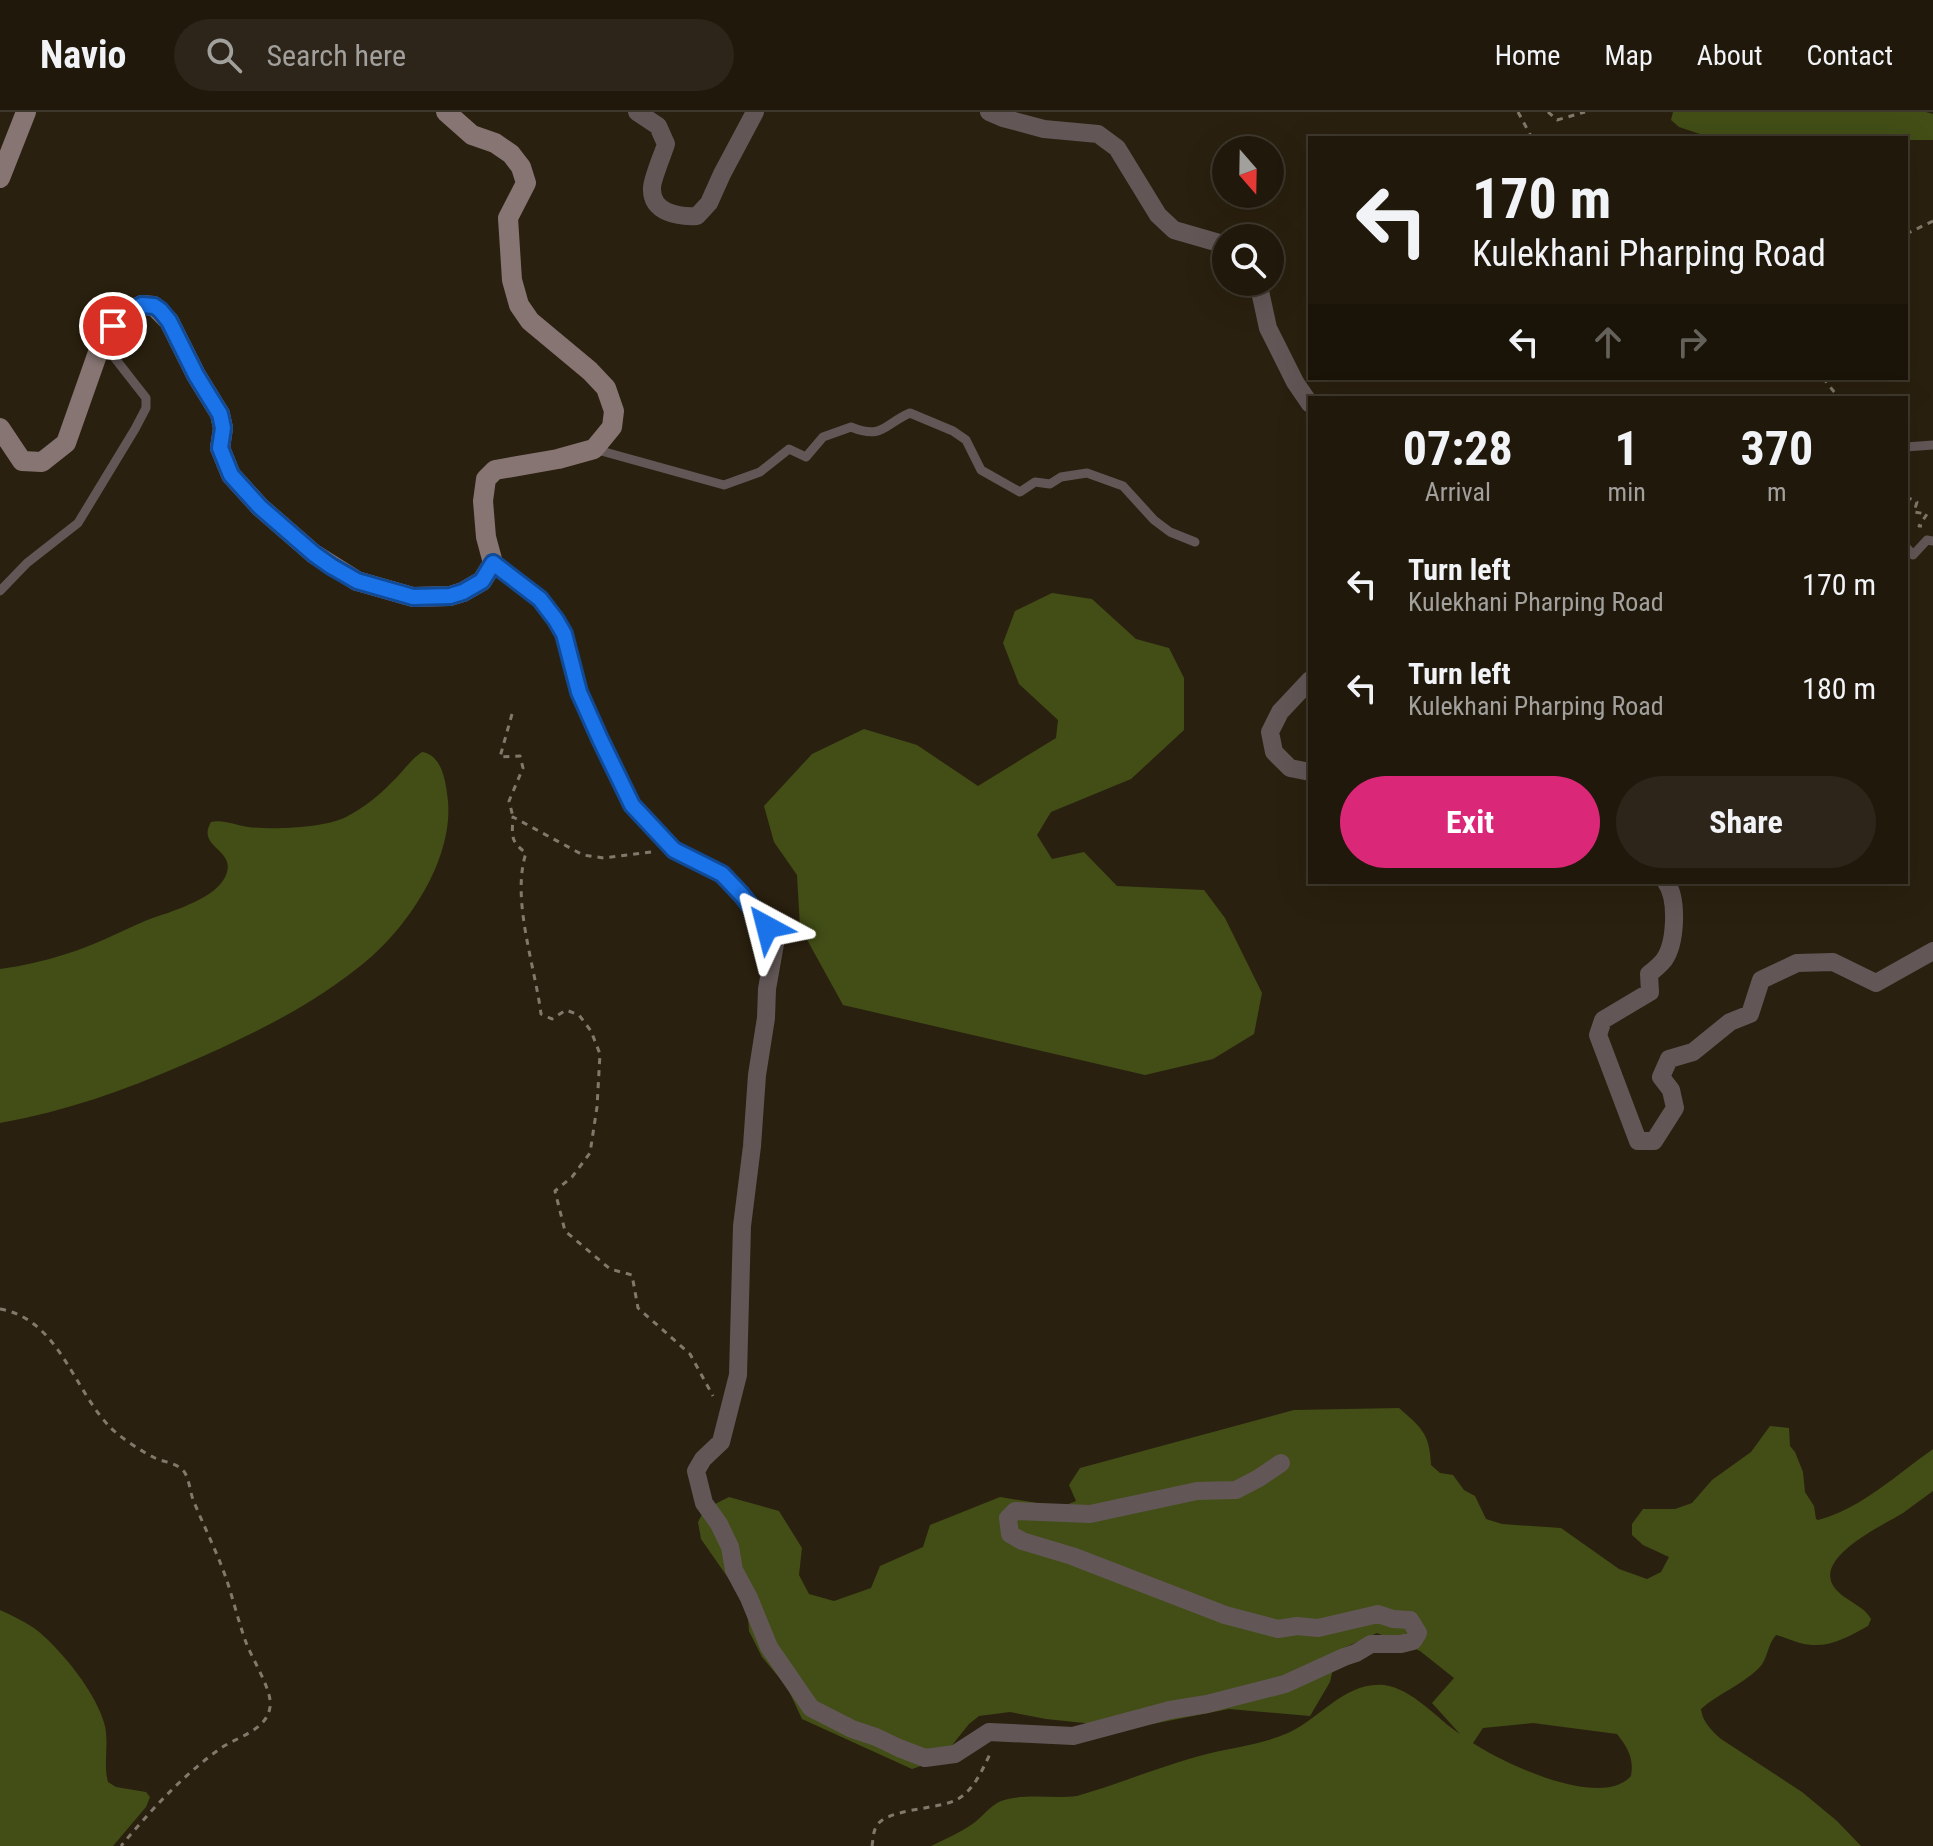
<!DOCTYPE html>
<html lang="en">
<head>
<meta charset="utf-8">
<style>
  body { margin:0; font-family:"Roboto Condensed",sans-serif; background:#2d2519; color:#f1f3f6; height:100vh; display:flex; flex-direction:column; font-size:30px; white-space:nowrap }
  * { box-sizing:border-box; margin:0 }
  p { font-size:26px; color:#a2a09d }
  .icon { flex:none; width:44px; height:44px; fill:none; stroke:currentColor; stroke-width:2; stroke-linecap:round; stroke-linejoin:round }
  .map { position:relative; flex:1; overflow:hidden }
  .details { position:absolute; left:1308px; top:284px; width:600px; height:488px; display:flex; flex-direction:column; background:#20180b; border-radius:0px; box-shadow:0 8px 32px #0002,0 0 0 2px #3d372c }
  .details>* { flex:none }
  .top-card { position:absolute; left:1308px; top:24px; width:600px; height:244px; border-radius:0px; box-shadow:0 8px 32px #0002,0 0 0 2px #3d372c; background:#20180b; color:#f1f3f6; overflow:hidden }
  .needle { width:52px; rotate:160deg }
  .tools { position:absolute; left:1212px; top:24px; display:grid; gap:16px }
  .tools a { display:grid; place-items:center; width:72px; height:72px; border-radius:50%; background:#20180b; box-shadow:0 8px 32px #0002,0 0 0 2px #3d372c; font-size:40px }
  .pin { position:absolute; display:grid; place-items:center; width:68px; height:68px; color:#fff; margin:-34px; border:4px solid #fff; border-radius:50%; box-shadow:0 2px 8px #0007 }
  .me { position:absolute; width:88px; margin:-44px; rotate:322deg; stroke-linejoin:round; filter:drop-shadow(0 0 6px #0008) }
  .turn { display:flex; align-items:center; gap:28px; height:168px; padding:0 32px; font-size:36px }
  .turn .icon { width:104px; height:104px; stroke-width:2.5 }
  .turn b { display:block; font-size:56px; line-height:68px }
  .lanes { display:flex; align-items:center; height:76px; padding:0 32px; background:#0003; justify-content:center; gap:40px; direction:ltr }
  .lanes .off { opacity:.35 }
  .eta { display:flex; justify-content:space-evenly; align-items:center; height:136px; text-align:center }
  .eta b { font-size:48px; font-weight:700; line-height:56px }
  .cta { display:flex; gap:16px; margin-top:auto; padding:16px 32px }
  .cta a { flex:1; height:92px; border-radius:48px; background:#db2777; color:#fff; font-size:32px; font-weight:700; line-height:92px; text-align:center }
  .cta a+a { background:#2d2519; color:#f1f3f6 }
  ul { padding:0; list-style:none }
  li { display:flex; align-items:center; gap:24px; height:104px; padding:0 32px }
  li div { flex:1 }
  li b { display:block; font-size:30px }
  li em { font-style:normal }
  header { display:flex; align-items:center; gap:48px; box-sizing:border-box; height:112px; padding:0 40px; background:#20180b; border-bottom:2px solid #3d372c }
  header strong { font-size:38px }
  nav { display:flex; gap:44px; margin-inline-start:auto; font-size:28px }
  .search { width:560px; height:72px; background:#2d2519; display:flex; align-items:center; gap:20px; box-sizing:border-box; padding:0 28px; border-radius:44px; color:#a2a09d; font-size:30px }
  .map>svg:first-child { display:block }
  .green { fill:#424e16; fill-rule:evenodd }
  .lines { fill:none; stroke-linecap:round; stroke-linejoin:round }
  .path { stroke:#81796b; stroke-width:3; stroke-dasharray:6 6; stroke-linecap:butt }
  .service { stroke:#625756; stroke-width:9 }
  .minor { stroke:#625756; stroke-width:18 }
  .secondary { stroke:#877573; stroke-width:20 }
  .route-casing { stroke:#114b97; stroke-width:20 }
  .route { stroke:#1a73e8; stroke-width:14 }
</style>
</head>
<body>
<header>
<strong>Navio</strong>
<div class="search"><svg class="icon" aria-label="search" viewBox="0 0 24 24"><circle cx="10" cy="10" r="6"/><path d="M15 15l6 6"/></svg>Search here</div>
<nav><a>Home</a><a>Map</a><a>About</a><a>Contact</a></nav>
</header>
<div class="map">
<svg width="1933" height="1734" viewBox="0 0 1933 1734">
  <rect width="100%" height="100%" fill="#2a200f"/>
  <!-- green -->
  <path class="green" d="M1673 0H1926L1933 2V28H1906V26H1712L1679 15 1671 8Z
    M1052 481 1092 487 1136 527 1169 536 1184 566V618L1131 667 1051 700 1037 723 1052 747 1084 740 1117 774 1204 778 1225 806 1262 881 1254 922 1213 947 1145 963 843 893 800 815 797 763 774 730 764 694 812 642 864 617 917 633 978 674 1056 626 1058 608 1019 572 1003 531 1015 499Z
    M422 640C443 643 446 672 448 689 453 748 408 815 364 851 310 895 248 925 185 952 125 978 64 1000 0 1011V857C22 854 44 849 66 842 93 834 119 820 145 809 160 803 176 799 190 792 202 787 218 778 224 767 241 737 195 737 211 710 223 707 235 713 248 715 273 718 324 716 346 705 363 696 379 684 391 671 402 661 410 648 422 640Z
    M1399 1296C1421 1315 1430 1322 1431 1353L1440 1361 1453 1363 1464 1378 1475 1384 1486 1407 1502 1412 1561 1416 1619 1457 1647 1467 1661 1460 1669 1445 1643 1433 1632 1423V1412L1643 1397H1675L1692 1391 1712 1368 1751 1340 1770 1314 1789 1316 1790 1334 1795 1340 1803 1360 1805 1380 1814 1394 1816 1407 1818 1408C1859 1398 1899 1361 1933 1337V1379C1923 1386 1913 1394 1903 1401 1884 1413 1813 1445 1834 1475 1844 1489 1864 1493 1871 1507L1868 1514C1846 1526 1827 1538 1800 1531 1792 1529 1784 1525 1776 1523 1767 1533 1768 1547 1759 1556 1742 1573 1719 1581 1701 1597 1702 1609 1712 1619 1721 1627L1802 1680 1837 1709 1861 1734H931C945 1727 959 1721 971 1713 982 1706 989 1694 1001 1689 1024 1681 1053 1687 1077 1684 1122 1671 1166 1652 1211 1641 1236 1635 1263 1632 1288 1621 1319 1607 1346 1569 1384 1573 1413 1577 1436 1606 1460 1622L1432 1591 1454 1566 1420 1539 1377 1521 1337 1539 1330 1570 1310 1604 1229 1597 1132 1616 1046 1607 1010 1600 979 1604 969 1612 941 1647 912 1657 802 1607 787 1575 762 1545 749 1519 747 1493 701 1427 698 1410 705 1397 729 1385 779 1399 802 1436 799 1463 809 1482 834 1489 871 1476 880 1454 923 1435 930 1413 1000 1385 1061 1395 1076 1389 1069 1373 1080 1356 1294 1298ZM1533 1611 1617 1622C1628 1636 1634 1646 1631 1664 1601 1698 1503 1651 1473 1631L1483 1616Z
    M0 1498C13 1504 26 1510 38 1519 63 1540 97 1582 105 1614 109 1633 103 1652 108 1670L116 1675 146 1680 150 1685 146 1695 113 1734H0Z"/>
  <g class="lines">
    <!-- path -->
    <path class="path" d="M1518 0 1532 26
      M1548 0 1557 8 1585 0
      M1906 122 1933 109
      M1823 266 1839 286
      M1906 385 1917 390 1914 400 1927 402 1919 414H1922
      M512 602 500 645 520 644 523 656 509 689 513 705
      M651 740 604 746 583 743 513 705C512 724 510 729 526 741 511 787 535 854 541 902L552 907 566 898 579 903 591 919 600 942 597 995 590 1041 572 1065 555 1079 565 1119 610 1157 632 1163 638 1196 690 1242 713 1284
      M0 1197C58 1207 73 1276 109 1314 118 1324 141 1339 153 1345 164 1351 178 1350 185 1361 190 1370 190 1381 194 1390 205 1417 218 1442 227 1469 234 1490 239 1512 247 1533 253 1548 273 1580 270 1595 267 1618 237 1625 221 1636 183 1663 150 1699 121 1734
      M872 1734C873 1729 873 1720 876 1715 885 1696 939 1698 958 1687 975 1677 983 1656 991 1640"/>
    <!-- service -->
    <path class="service" d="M1906 335 1933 333
      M594 337 724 373 760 360 789 337 806 345 823 325 851 315C883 328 884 312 910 301L953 319 966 328 981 358 1020 380 1035 370 1050 372 1061 365 1087 361 1123 374 1154 408 1170 420 1195 430
      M1906 435 1913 443 1927 428 1933 429
      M0 479 27 451 78 411 135 317 146 296V286L103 231"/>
    <!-- minor -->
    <path class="minor" d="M637 0 658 14 666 32C663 42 652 67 652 76 651 101 679 105 697 104L709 91 722 62 755 0
      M989 0 1003 6 1044 17 1098 22 1117 36 1158 103 1174 118 1226 133
      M1258 170 1268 216 1295 270 1310 292
      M493 451 540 487 556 508 564 522 579 580 600 627 632 693 674 738 722 762 741 782 767 815 775 832 767 877 766 906 757 963 752 1034 742 1114 738 1263 721 1330 703 1347 696 1359 704 1391 719 1412 730 1435 734 1458 749 1486 769 1535 811 1596 852 1617 876 1625 899 1636 925 1646 955 1642 989 1620 1073 1624 1170 1598 1207 1592 1285 1572 1344 1545 1356 1541 1371 1532H1401L1413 1529 1418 1521 1410 1508 1393 1507 1378 1502 1318 1516 1297 1514 1278 1517 1225 1503 1072 1444 1022 1429 1010 1422 1008 1406 1015 1399 1090 1402 1197 1379 1236 1378 1259 1366 1281 1351
      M1310 568 1280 600 1270 620 1274 640 1290 656 1310 660
      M1666 770C1678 787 1676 831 1664 848 1660 853 1654 858 1649 862L1650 880 1603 908 1598 923 1638 1029H1654L1675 996 1671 978 1661 965 1669 947 1693 940 1730 910 1750 902 1761 868 1797 851 1833 850 1876 871 1933 839"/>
    <!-- secondary -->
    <path class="secondary" d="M0 66 26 0
      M0 316 22 349 42 350 66 331 102 229 113 214 128 200 142 193 154 194 169 209 196 263 220 302 223 316 220 336 231 363 260 395 314 442 357 469 413 485 450 484 463 480 482 469 493 451 486 425 483 389 486 367 495 358 558 347 594 337 612 315 614 299 606 276 590 259 530 209 519 193 512 168 508 106 526 71 521 55 511 42 495 31 472 23 446 0"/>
  </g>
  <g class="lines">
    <defs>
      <path id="route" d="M113 214 128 200 142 193 154 194 160 198 169 209 196 263 220 302 223 316 220 336 231 363 260 395 314 442 331 454 357 469 413 485 450 484 463 480 482 469 493 451 540 487 556 508 564 522 579 580 600 627 632 693 674 738 722 762 741 782 767 815"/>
    </defs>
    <!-- route casing -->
    <use href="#route" class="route-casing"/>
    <!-- route -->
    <use href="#route" class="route"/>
  </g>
</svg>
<div class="tools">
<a><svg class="needle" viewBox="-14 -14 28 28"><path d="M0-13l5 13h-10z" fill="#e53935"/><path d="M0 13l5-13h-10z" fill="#a2a09d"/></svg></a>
<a><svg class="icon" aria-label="search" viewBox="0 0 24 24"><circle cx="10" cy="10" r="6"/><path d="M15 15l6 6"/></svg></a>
</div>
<div class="pin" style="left:113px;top:214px;background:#d93025"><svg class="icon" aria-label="arrive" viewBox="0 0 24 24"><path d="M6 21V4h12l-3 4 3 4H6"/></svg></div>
<svg class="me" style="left:767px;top:815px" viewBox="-20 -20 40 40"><path d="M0-17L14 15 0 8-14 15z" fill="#1a73e8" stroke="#fff" stroke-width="4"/></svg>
<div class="top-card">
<div class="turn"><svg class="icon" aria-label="left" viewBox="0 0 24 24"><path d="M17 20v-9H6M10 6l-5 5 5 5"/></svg><div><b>170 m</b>Kulekhani Pharping Road</div></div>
<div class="lanes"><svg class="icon" aria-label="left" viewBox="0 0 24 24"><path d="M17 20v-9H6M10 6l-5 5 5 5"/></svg><svg class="icon off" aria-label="ahead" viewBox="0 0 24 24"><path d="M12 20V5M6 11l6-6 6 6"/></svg><svg class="icon off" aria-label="right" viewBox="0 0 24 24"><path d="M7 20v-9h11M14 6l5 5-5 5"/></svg></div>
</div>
<section class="details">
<div class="eta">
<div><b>07:28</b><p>Arrival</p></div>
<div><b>1</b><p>min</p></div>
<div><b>370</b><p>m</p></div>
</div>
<ul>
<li><svg class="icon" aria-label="left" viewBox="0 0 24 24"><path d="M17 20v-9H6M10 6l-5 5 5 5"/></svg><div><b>Turn left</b><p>Kulekhani Pharping Road</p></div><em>170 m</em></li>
<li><svg class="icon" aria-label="left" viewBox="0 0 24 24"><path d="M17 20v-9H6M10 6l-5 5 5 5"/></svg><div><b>Turn left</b><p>Kulekhani Pharping Road</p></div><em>180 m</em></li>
</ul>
<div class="cta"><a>Exit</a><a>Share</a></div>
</section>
</div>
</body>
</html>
